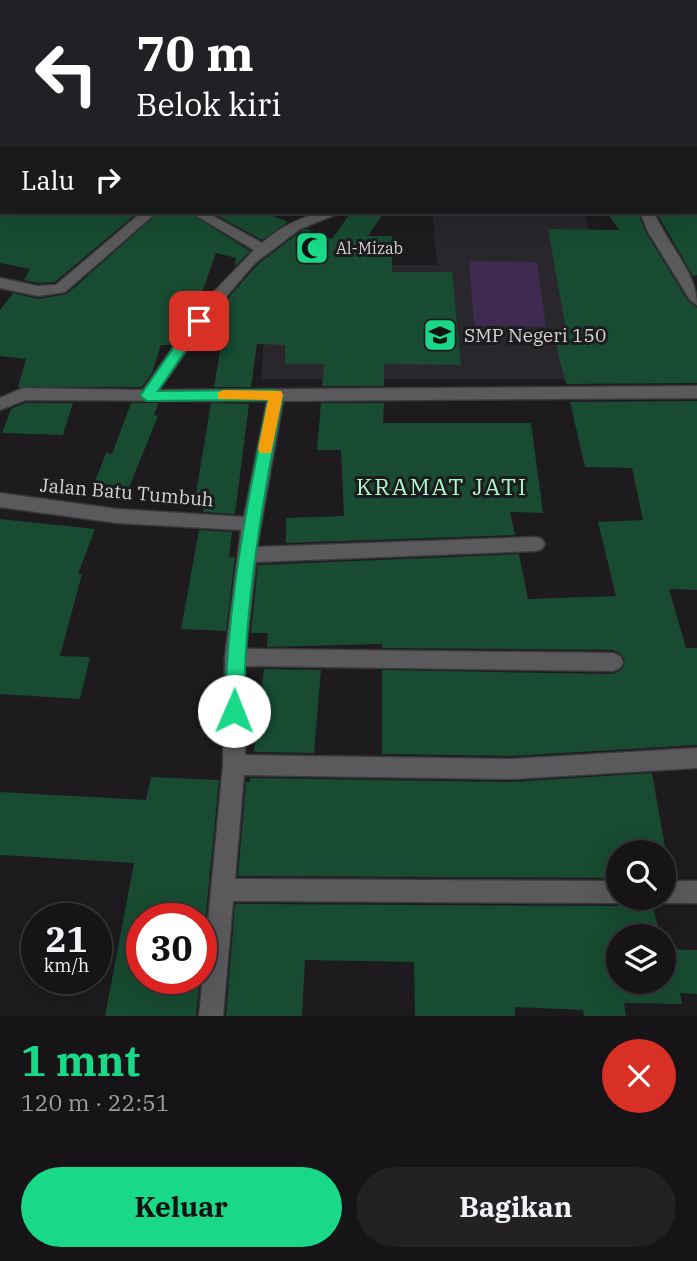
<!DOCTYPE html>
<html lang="id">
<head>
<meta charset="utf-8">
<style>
  body { margin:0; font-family:"IBM Plex Serif",serif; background:#232123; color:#f1f3f6; height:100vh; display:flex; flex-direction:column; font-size:26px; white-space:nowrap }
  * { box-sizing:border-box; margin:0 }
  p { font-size:23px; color:#9e9ea1 }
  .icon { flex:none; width:38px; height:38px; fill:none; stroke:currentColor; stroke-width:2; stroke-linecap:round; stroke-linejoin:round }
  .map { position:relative; height:1016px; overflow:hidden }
  .sheet { display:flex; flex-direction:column; background:#161416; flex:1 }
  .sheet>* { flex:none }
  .banner { position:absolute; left:0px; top:0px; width:698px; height:214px; box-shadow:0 7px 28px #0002,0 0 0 2px #353335; background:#202124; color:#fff; overflow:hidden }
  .fabs { position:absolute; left:606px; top:840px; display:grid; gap:14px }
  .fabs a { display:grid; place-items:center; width:70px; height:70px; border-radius:50%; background:#161416; box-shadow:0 7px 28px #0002,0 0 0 2px #353335; font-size:35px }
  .speed { position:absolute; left:21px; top:903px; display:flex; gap:14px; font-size:35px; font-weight:700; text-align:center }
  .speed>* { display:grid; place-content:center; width:91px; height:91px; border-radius:50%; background:#161416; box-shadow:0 7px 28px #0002,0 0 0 2px #353335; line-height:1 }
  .speed small { font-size:18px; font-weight:400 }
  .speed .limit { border:10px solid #d22; background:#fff; color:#111 }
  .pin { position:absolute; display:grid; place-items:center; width:60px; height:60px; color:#fff; margin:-30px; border-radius:14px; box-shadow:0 4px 10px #0006 }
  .me { position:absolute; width:77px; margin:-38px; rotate:1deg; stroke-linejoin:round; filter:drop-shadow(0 0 5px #0008) }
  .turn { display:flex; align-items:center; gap:24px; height:147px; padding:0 21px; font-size:32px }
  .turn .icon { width:91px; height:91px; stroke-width:2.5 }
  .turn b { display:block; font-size:49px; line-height:60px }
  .then { display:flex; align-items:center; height:66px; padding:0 21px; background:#0003; gap:14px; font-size:26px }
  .round { display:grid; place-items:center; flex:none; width:74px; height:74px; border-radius:37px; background:#232123 }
  .head { display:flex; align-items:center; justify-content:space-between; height:119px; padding:0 21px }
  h1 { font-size:42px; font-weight:800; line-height:52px; color:#19d989 }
  .cta { display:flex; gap:14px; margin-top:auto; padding:14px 21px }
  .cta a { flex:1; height:80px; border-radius:42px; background:#19d989; color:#111; font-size:28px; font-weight:800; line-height:80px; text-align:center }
  .cta a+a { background:#232123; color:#f1f3f6 }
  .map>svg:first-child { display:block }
  .built { fill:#29262c }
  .green { fill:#402b50 }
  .building { fill:#184b31 }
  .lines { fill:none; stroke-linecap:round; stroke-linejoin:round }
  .lane-casing { stroke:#383739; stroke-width:3 }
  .street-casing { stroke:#383739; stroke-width:3 }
  .lane { fill:#5a595c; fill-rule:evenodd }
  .street { fill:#5a595c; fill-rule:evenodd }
  .route { fill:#19d989; stroke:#108d59; stroke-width:2 }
  .slow { fill:#f59e0b }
  .labels { text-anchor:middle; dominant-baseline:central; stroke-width:6; stroke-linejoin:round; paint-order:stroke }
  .far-poi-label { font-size:16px; fill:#d3d2d4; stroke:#1d1b1e; text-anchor:start }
  .poi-label { font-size:19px; fill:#d3d2d4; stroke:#1d1b1e; text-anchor:start }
  .street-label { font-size:19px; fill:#d3d2d4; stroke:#1d1b1e }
  .quarter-label { font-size:23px; letter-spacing:2px; fill:#abf9cb; stroke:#1d1b1e }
</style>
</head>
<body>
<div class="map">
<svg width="697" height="1016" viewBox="0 0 697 1016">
  <rect width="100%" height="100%" fill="#1d1b1e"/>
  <!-- built -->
  <path class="built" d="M585 215 626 379H261L267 292 329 265H437L433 216Z"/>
  <!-- green -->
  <path class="green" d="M469 261 537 262 546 327 474 326Z"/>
  <!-- building -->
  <path class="building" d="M697 209V275L693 276 658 215 696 212Z
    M0 212H138L55 282 38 283 24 280 30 269 0 263Z
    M159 212H188L250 251 234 267 236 258 216 253 195 312 171 345H161L152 373 142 387H18L26 359 0 356V310L13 293 38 299 67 294Z
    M211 212H263L288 222 262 240Z
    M351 212H384L368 236H392V272H452L461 365 384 364V386H322L324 364H285V345L257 344 251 387H214L229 297 257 265 301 231 306 229 332 239Z
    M638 212 645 231 688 301 697 308V383L566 384 555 341H568L548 229 619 230 609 215Z
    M697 401V590L669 589 686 648H697V745L512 756 382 754V670L613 674 622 669 625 661 621 654 613 650 382 648V644L267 647 268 633H251L258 565 519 554 528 599 616 596 598 522 643 520 632 468 585 467 570 402Z
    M25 403H73L63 435 2 433 11 409Z
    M131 403H158L154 415 158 416 124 500 89 497 106 453 112 454Z
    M211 403 249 404 235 514 203 512 204 506 194 505Z
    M321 403H384L383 423H531L543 513 510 512 515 535 286 543V518L344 516 341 450H317Z
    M0 519 95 529 78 574H82L60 656 90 657 80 699 0 694Z
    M199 530 232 532 229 557H235L226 631 181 629Z
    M264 669 321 670 314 753 254 752Z
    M652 773 669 870H663V852H618V878L238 876 246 782H250V778L512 782Z
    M151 777 219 780 201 965V919H142V978H200L196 1016H105L134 863 0 855V792L146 800Z
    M630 898H651L660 936H618V982H663V949L697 950V994L680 993 682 1004 624 1003 626 1016H584L583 1010 515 1007V1016H415L414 962 305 960 302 1016H226L235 904 618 906Z"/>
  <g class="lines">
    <defs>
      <path id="lane" d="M0 0H27L2 2 0 5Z"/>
      <path id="street" d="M210 0H233L209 2Z
        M270 0H280L281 2H271Z
        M343 0H353V2H343Z
        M600 0H610V2H600Z
        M0 23H2V29H0Z
        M696 88H697V94H696Z
        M0 164H2V172H0Z
        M142 212H157L65 292 38 296 0 288V278L38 286 56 285Z
        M190 212H206L262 243C285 223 311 211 342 212L300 229 255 263 218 306 159 390 697 386V398L283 401 257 547 536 537 542 539 545 544 542 549 536 551 256 562 246 649 613 653 620 656 623 662 620 668 613 671 245 666V755L512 759 697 748V768L512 779 244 775 235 879 618 881V898H627L626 900 618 903 233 901 223 1016H199L223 765 225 657 241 530 117 523 0 507V493L117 509 244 517 267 401 25 400 0 410V398L23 388 143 390 207 299 254 250Z
        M640 212H654C666 243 697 272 697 305L690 300 647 230Z
        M663 881H697V903H663L655 900 654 898H663Z"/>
    </defs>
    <!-- lane casing -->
    <use href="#lane" class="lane-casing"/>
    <!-- street casing -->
    <use href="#street" class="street-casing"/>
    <!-- lane -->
    <use href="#lane" class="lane"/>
    <!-- street -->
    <use href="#street" class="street"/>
  </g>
  <!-- route -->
  <path class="route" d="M199 317 206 321 158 391 276 390 283 395C263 499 244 604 244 711L241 717 234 719 228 717 225 711C227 605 247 503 268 400L147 401 140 396 194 318Z"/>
  <!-- slow -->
  <path class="slow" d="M224 390 281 391 283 395 271 453H260L258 449 268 400 218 399V392Z"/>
  <!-- icons -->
  <defs>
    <symbol id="mosque-square" viewBox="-11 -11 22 22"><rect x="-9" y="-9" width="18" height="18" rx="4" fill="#19d989" stroke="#1d1b1e"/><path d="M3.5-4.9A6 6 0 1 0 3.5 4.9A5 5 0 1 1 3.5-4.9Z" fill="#111"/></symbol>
    <symbol id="school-square" viewBox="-11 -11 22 22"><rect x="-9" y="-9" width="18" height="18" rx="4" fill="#19d989" stroke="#1d1b1e"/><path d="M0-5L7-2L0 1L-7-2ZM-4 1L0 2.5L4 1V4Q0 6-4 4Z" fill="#111"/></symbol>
  </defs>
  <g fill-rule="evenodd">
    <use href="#mosque-square" x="293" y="229" width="38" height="38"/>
    <use href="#school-square" x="421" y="316" width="38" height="38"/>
  </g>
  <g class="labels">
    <!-- far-poi labels -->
    <g class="far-poi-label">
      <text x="336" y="248">Al-Mizab</text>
    </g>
    <!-- poi labels -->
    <g class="poi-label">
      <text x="464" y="335">SMP Negeri 150</text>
    </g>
    <!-- street labels -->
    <g class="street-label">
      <text transform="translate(127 492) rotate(5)">Jalan Batu Tumbuh</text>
    </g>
    <!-- quarter labels -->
    <g class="quarter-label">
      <text x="442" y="486">KRAMAT JATI</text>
    </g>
  </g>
</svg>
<div class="fabs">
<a><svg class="icon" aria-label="search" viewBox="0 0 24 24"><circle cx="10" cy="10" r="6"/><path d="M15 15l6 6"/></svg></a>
<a><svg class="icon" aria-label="layers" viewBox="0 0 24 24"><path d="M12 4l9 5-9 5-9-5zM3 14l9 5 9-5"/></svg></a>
</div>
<div class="speed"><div>21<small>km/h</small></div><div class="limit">30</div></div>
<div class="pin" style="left:199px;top:321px;background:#d93025"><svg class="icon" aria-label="arrive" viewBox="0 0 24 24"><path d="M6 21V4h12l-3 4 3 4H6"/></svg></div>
<svg class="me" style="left:234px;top:711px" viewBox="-20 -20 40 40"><circle r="19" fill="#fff"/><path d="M0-13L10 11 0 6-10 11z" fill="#19d989"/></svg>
<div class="banner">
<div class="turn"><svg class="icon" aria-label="left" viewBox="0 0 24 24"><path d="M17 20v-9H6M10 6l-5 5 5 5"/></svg><div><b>70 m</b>Belok kiri</div></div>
<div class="then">Lalu<svg class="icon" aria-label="right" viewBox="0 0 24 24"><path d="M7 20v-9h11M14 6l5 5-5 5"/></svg></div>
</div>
</div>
<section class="sheet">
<div class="head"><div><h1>1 mnt</h1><p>120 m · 22:51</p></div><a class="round" style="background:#d93025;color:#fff"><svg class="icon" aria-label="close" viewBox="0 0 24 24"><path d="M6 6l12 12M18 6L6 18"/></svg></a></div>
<div class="cta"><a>Keluar</a><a>Bagikan</a></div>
</section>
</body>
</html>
